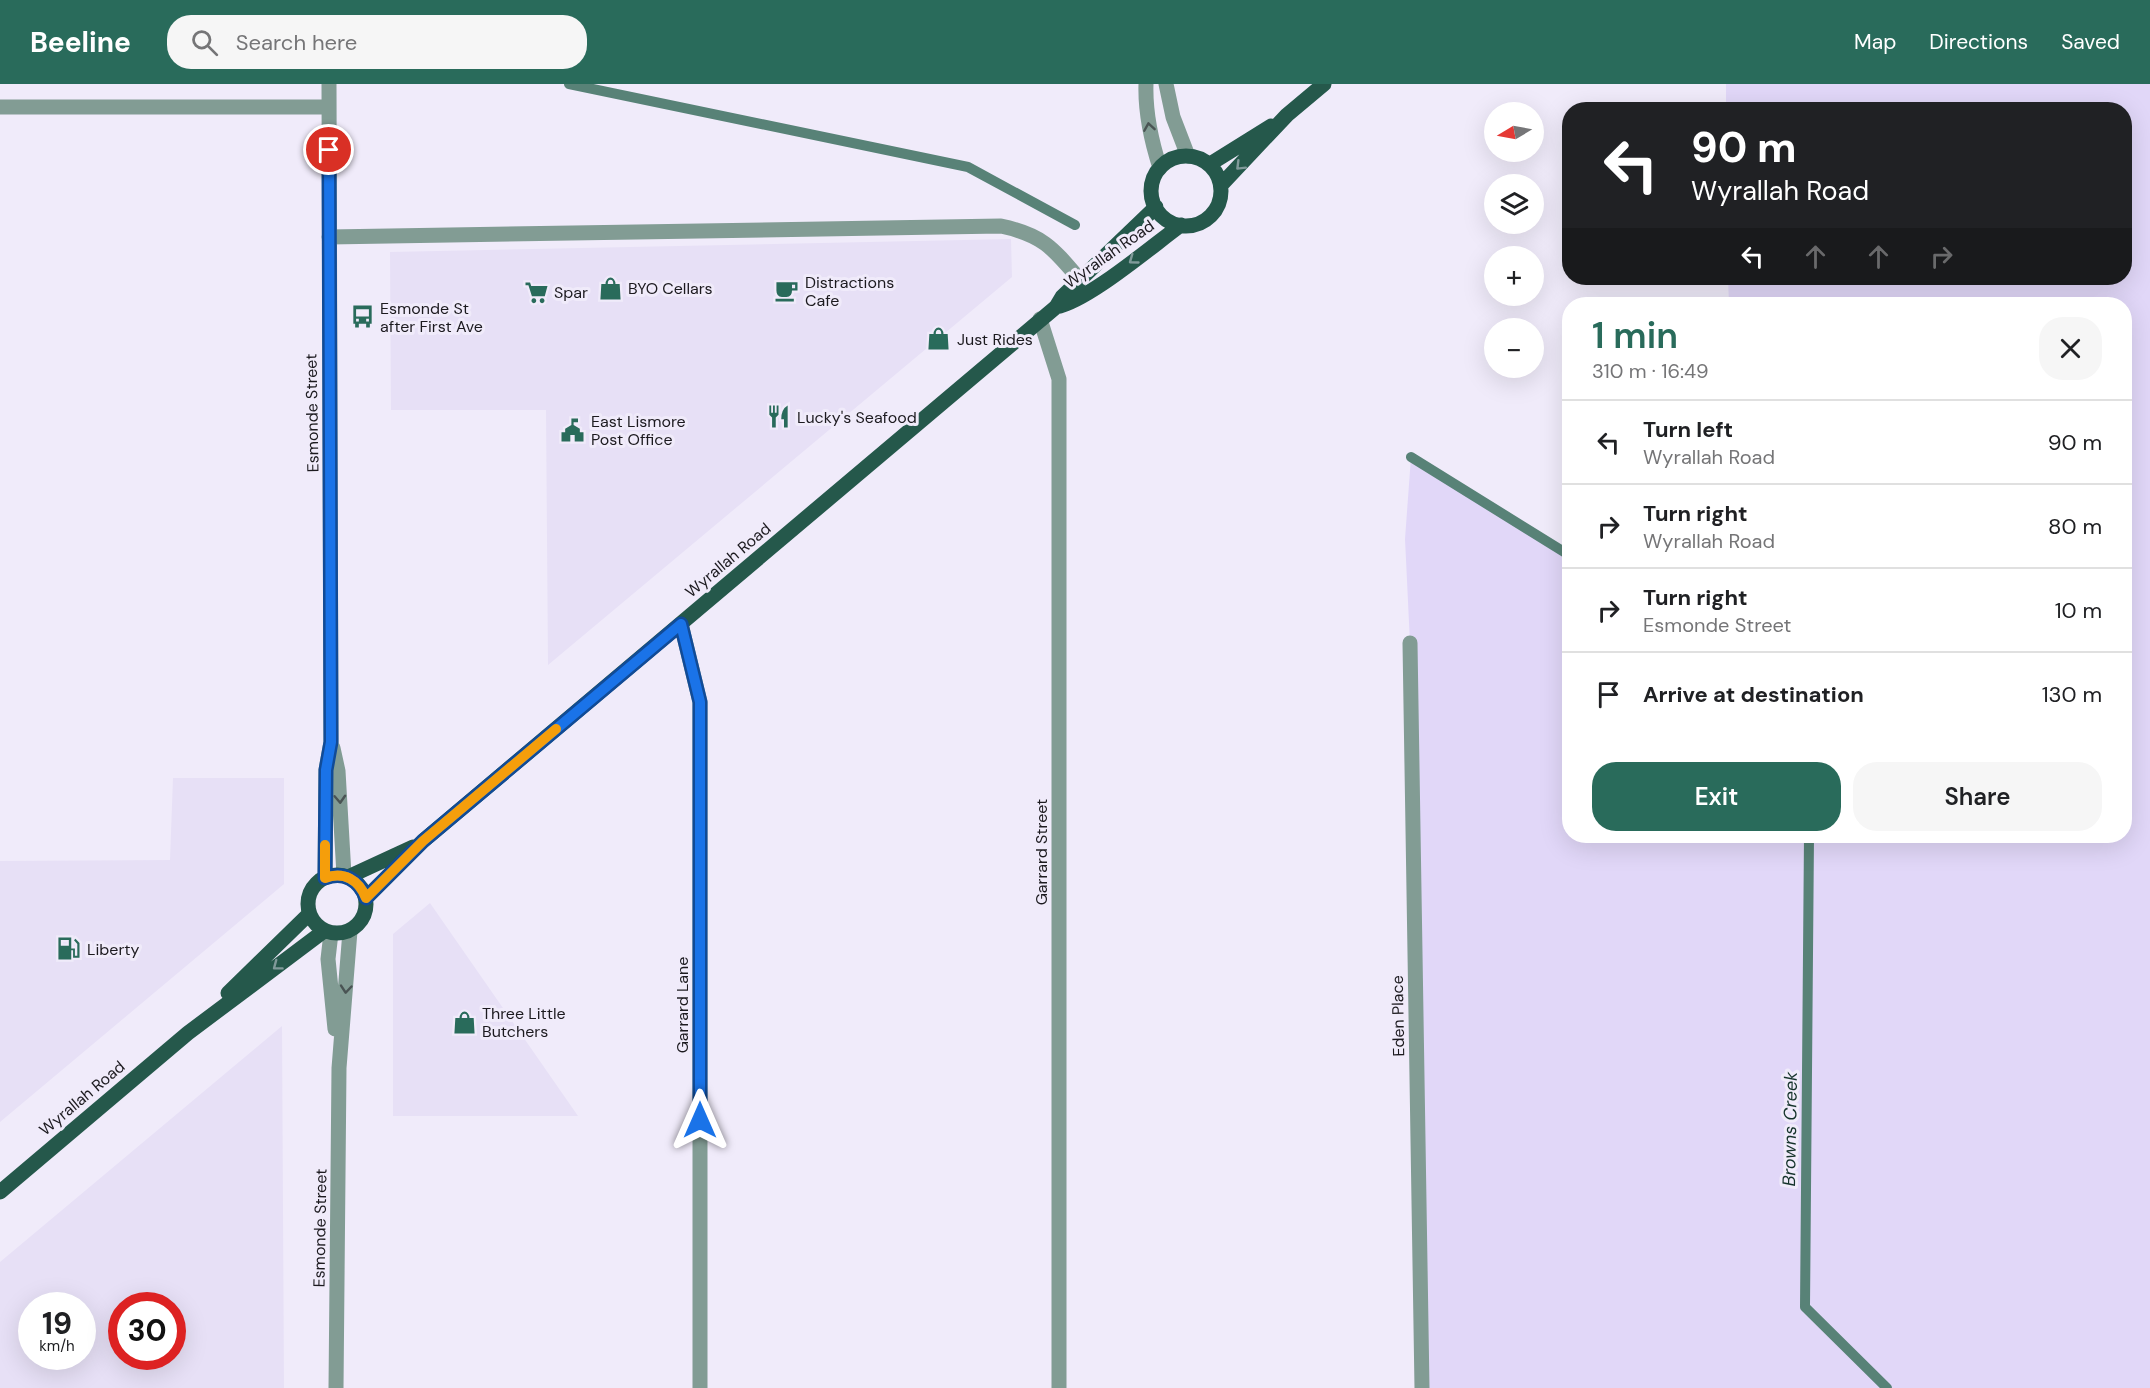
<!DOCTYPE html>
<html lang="en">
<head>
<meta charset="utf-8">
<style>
  body { margin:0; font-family:"DM Sans",sans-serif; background:#f6f6f6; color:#202124; height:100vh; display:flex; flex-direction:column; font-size:22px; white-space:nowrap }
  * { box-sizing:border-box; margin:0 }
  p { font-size:20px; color:#757577 }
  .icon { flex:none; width:33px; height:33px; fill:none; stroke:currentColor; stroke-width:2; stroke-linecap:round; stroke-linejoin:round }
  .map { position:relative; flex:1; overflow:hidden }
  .sheet { position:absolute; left:1562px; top:213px; width:570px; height:546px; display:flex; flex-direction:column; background:#fff; border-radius:24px; box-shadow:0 6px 24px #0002 }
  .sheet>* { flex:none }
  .guide { position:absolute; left:1562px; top:18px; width:570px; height:183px; border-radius:24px; box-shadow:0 6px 24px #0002; background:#202124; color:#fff; overflow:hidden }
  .needle { width:39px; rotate:260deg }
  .tools { position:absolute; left:1484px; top:18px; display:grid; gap:12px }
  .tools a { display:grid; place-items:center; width:60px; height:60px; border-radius:50%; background:#fff; box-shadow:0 6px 24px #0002; font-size:30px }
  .speed { position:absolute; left:18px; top:1208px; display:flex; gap:12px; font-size:30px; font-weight:700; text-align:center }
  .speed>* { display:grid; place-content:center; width:78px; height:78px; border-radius:50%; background:#fff; box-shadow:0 6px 24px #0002; line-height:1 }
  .speed small { font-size:15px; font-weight:400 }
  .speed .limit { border:9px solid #d22; background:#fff; color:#111 }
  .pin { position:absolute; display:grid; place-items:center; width:51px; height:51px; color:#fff; margin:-26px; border:3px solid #fff; border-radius:50%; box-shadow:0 2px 6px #0007 }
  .me { position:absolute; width:66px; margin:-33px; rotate:0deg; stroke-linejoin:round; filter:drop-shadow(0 0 4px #0008) }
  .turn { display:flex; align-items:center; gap:21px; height:126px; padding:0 30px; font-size:27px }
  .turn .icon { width:78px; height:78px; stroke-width:2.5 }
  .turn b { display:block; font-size:42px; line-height:51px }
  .lanes { display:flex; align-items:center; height:57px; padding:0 30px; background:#0003; justify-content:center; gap:30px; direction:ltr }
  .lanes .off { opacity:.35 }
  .round { display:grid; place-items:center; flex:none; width:63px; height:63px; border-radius:24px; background:#f6f6f6 }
  .overview { display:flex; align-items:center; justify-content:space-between; height:102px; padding:0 30px }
  h1 { font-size:36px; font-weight:600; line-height:45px; color:#296b5b }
  .action { display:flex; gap:12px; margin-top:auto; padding:12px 30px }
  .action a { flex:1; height:69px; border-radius:24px; background:#296b5b; color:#fff; font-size:24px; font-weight:600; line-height:69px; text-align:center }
  .action a+a { background:#f6f6f6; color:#202124 }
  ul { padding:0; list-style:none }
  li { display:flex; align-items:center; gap:18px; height:84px; padding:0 30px; border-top:2px solid #e0e0e0 }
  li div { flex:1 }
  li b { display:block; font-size:22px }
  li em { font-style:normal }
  header { display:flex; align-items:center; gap:36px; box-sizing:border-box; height:84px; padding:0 30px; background:#296b5b; color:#fff }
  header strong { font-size:28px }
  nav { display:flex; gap:33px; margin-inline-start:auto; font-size:21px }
  .search { width:420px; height:54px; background:#f6f6f6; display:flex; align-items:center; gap:15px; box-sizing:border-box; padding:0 21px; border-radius:24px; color:#757577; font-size:22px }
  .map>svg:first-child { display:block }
  .built { fill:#e7e0f6; fill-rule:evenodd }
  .green { fill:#e1d7f8 }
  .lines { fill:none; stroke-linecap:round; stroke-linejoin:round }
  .stream { stroke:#588277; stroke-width:10 }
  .minor { stroke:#829c94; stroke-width:15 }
  .major { stroke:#25584b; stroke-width:15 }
  .oneway { stroke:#4a5454 }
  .oneway2 { stroke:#809a9a }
  .route-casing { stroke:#114b97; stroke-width:15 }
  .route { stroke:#1a73e8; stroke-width:10 }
  .slow { stroke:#f59e0b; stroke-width:10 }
  .labels { text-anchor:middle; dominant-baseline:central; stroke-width:6; stroke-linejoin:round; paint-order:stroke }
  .street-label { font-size:16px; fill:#1c1a1f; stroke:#f0ebfa }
  .poi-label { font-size:16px; fill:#1c1a1f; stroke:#f0ebfa; text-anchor:start }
  .water-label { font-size:18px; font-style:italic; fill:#15332b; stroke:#f0ebfa }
</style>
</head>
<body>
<header>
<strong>Beeline</strong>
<div class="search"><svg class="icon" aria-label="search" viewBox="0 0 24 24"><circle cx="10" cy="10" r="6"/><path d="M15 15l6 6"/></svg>Search here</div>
<nav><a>Map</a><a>Directions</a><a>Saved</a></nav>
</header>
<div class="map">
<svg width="2150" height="1304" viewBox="0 0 2150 1304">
  <rect width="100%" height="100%" fill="#f0ebfa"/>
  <!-- built -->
  <path class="built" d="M1011 155 1012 193 548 581 546 326H391L390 168Z
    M173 694H284V800L0 1038V777L170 776Z
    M430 819 578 1032H393V850Z
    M282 942 284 1304H0V1178ZM32 1221H82V1272H32ZM122 1221H172V1272H122Z"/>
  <!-- green -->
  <path class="green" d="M1726 0H2150V1304H1422L1410 559 1405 455 1411 373 1569 471V752H2124V220H1729L1728 194H2124V26L1726 25Z"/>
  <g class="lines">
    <!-- stream -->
    <path class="stream" d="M569 0 968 83 1075 141
      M1411 373 1569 471
      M1809 752 1805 1223 1887 1304"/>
    <!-- minor -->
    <path class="minor" d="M1146 0C1145 29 1151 56 1160 84
      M1166 0 1173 33 1188 72
      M0 23H329
      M329 153 1001 142C1043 151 1053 164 1080 196
      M1040 235 1059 295V1304
      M681 540 700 618V1304
      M1410 559 1422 1304
      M333 664 338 687 344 791
      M325 793 326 686 331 658 329 0
      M331 849 328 875 335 945
      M336 1304 339 984 350 847"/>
    <!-- major -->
    <path class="major" d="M1151 107a35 35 0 1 1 70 0a35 35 0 1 1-70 0Z
      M1210 80 1271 42
      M1221 101 1287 31 1324 0
      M1056 223C1088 217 1152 162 1181 141
      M308 820a29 29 0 1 1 58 0a29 29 0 1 1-58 0Z
      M348 793 413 763
      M366 814 423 757 1056 223 1062 213 1156 123
      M228 909 309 830
      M0 1108 188 949 324 847"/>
  </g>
  <!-- one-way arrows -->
  <defs><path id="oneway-chevron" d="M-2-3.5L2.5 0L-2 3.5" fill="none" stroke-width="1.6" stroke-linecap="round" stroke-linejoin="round" transform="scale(1.5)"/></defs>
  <g class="oneway">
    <use href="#oneway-chevron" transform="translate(1149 43) rotate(-99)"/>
    <use href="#oneway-chevron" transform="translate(340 715) rotate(87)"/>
    <use href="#oneway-chevron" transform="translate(346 905) rotate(95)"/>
  </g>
  <g class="oneway2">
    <use href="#oneway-chevron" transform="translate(1240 82) rotate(135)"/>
    <use href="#oneway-chevron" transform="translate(1133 176) rotate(144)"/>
    <use href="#oneway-chevron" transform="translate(277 882) rotate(143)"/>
  </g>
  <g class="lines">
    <defs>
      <path id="route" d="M329 66 331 658 326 686 325 794C344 787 359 796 366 814L423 757 681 540 700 618V1036"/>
    </defs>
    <!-- route casing -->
    <use href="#route" class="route-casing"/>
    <!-- route -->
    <use href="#route" class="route"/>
    <!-- slow -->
    <path class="slow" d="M325 761V794C344 787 359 796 366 814L423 757 556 645"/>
  </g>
  <!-- icons -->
  <defs>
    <symbol id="shop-bare" viewBox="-9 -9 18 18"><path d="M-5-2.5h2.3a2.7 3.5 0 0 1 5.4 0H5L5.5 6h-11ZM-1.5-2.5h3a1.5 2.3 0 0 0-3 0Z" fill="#296b5b" stroke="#f0ebfa" stroke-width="2.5" paint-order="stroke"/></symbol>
    <symbol id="cafe-bare" viewBox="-9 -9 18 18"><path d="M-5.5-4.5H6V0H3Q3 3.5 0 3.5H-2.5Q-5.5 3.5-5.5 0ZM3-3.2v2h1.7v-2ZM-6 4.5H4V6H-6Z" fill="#296b5b" stroke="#f0ebfa" stroke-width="2.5" paint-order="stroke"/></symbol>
    <symbol id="supermarket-bare" viewBox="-9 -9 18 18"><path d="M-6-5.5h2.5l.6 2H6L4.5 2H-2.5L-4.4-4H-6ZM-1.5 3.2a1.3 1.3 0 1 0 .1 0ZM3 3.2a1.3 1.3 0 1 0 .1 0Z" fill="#296b5b" stroke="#f0ebfa" stroke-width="2.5" paint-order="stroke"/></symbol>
    <symbol id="bus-bare" viewBox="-9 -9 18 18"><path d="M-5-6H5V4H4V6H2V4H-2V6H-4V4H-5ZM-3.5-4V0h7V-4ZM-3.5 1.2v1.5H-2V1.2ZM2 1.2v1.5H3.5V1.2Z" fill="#296b5b" stroke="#f0ebfa" stroke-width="2.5" paint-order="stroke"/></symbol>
    <symbol id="restaurant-bare" viewBox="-9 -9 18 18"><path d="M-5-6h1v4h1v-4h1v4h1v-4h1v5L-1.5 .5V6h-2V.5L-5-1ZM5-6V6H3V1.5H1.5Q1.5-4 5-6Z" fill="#296b5b" stroke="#f0ebfa" stroke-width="2.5" paint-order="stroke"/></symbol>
    <symbol id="civic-bare" viewBox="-9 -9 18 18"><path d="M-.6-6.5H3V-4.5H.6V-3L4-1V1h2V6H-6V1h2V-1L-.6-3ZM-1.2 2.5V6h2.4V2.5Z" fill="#296b5b" stroke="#f0ebfa" stroke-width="2.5" paint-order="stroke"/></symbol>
    <symbol id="fuel-bare" viewBox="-9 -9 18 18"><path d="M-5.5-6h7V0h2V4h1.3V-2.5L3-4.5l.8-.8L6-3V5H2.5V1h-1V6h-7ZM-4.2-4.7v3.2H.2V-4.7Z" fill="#296b5b" stroke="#f0ebfa" stroke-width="2.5" paint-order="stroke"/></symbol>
  </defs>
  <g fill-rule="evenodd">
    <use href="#shop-bare" x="594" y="188" width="33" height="33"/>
    <use href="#cafe-bare" x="770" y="190" width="33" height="33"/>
    <use href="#supermarket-bare" x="520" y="192" width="33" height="33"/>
    <use href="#bus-bare" x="346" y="216" width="33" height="33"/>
    <use href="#shop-bare" x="922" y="238" width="33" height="33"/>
    <use href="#restaurant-bare" x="762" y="316" width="33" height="33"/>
    <use href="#civic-bare" x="556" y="330" width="33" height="33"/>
    <use href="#fuel-bare" x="52" y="848" width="33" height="33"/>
    <use href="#shop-bare" x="448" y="922" width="33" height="33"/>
  </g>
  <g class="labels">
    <!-- street labels -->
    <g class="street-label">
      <text transform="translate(1109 170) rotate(-35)">Wyrallah Road</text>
      <text transform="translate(312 329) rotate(-91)">Esmonde Street</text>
      <text transform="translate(728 476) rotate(-40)">Wyrallah Road</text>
      <text transform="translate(1041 768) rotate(-90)">Garrard Street</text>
      <text transform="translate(682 921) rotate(-90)">Garrard Lane</text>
      <text transform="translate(1398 932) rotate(-91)">Eden Place</text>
      <text transform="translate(82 1014) rotate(-40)">Wyrallah Road</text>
      <text transform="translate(320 1144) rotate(-89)">Esmonde Street</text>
    </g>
    <!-- poi labels -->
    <g class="poi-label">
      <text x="805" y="198">Distractions<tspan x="805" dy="18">Cafe</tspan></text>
      <text x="628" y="204">BYO Cellars</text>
      <text x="554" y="208">Spar</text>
      <text x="380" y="224">Esmonde St<tspan x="380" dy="18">after First Ave</tspan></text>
      <text x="957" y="255">Just Rides</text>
      <text x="797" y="333">Lucky's Seafood</text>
      <text x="591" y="337">East Lismore<tspan x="591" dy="18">Post Office</tspan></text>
      <text x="87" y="865">Liberty</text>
      <text x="482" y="929">Three Little<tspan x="482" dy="18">Butchers</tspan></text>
    </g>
    <!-- water labels -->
    <g class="water-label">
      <text transform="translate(1790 1045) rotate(-89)">Browns Creek</text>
    </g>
  </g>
</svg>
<div class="tools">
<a><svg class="needle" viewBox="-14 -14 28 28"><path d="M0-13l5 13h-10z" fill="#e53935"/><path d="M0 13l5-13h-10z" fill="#757577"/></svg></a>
<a><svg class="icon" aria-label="layers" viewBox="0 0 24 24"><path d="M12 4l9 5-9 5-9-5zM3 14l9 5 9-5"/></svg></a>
<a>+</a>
<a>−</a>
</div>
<div class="speed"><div>19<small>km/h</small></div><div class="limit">30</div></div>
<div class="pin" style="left:329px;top:66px;background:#d93025"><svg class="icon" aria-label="arrive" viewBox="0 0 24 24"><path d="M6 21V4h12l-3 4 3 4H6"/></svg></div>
<svg class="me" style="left:700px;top:1036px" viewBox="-20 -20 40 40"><path d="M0-17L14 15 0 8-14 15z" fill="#1a73e8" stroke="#fff" stroke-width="4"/></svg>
<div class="guide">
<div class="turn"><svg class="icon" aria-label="left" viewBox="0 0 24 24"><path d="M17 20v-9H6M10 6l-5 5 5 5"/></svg><div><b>90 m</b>Wyrallah Road</div></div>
<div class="lanes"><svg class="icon" aria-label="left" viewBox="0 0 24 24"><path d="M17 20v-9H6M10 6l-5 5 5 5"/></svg><svg class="icon off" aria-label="ahead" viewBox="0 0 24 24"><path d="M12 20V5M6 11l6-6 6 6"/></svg><svg class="icon off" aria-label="ahead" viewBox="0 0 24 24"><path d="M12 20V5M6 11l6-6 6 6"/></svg><svg class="icon off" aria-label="right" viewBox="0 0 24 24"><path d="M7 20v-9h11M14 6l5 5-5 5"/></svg></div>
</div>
<section class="sheet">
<div class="overview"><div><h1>1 min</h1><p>310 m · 16:49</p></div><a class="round"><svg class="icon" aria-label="close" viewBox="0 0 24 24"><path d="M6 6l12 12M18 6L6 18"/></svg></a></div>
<ul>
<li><svg class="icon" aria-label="left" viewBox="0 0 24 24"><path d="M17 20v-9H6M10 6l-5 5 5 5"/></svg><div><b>Turn left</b><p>Wyrallah Road</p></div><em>90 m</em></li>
<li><svg class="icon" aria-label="right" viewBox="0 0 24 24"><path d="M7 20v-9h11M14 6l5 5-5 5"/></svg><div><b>Turn right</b><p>Wyrallah Road</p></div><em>80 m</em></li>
<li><svg class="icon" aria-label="right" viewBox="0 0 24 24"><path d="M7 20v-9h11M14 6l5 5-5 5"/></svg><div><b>Turn right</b><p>Esmonde Street</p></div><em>10 m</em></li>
<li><svg class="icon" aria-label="arrive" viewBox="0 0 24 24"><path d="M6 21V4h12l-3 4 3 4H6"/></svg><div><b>Arrive at destination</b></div><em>130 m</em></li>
</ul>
<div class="action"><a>Exit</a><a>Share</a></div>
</section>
</div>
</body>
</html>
